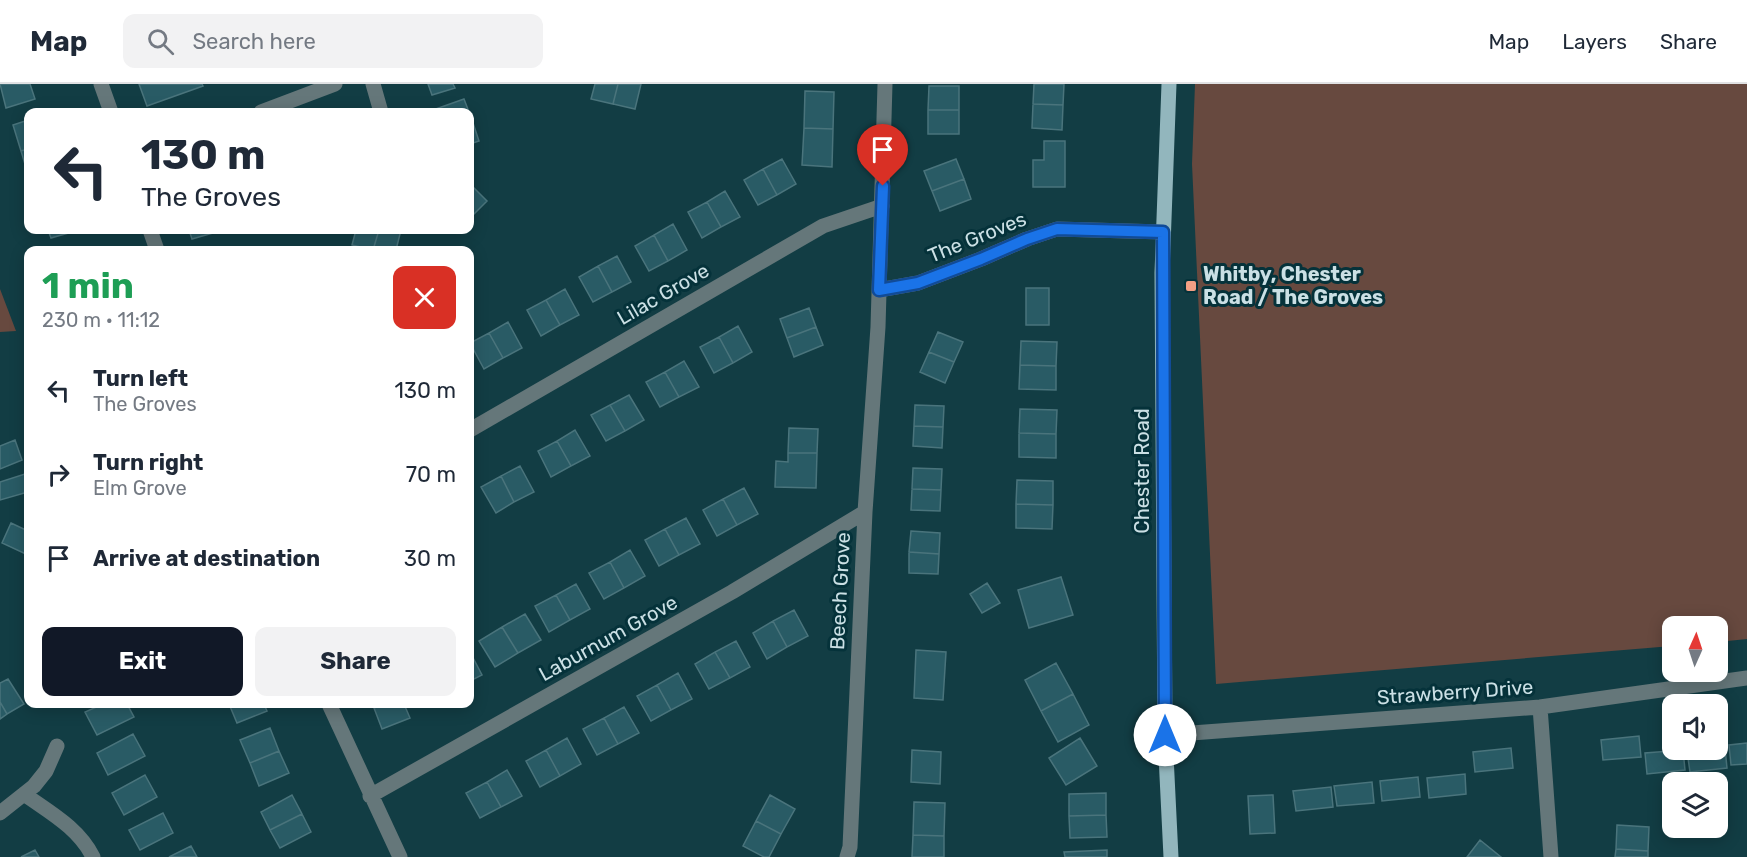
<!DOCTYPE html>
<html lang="en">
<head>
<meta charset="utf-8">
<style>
  body { margin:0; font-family:Rubik,sans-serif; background:#f2f2f3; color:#1f2937; height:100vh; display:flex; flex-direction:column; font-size:22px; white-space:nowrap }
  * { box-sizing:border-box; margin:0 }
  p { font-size:20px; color:#747a83 }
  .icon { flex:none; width:33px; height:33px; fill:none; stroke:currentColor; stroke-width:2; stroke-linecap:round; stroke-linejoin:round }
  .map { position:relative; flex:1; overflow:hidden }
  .panel { position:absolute; left:24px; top:162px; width:450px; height:462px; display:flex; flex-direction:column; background:#fff; border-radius:12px; box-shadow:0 3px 15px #0003 }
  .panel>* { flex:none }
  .hud { position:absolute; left:24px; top:24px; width:450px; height:126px; border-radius:12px; box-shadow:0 3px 15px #0003; background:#fff; color:#1f2937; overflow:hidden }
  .needle { width:39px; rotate:3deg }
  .tools { position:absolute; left:1662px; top:532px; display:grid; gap:12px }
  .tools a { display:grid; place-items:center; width:66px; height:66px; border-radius:12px; background:#fff; box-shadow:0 3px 15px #0003; font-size:30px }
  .pin { position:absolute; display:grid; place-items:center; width:51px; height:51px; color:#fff; margin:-62px -26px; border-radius:50% 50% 50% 0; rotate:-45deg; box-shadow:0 0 6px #0007 }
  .pin .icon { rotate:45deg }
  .me { position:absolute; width:66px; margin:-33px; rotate:0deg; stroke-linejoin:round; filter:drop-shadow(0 0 4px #0008) }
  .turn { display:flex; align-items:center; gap:21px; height:126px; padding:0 18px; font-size:27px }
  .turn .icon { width:78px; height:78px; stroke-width:2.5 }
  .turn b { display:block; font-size:42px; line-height:51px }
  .round { display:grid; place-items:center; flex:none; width:63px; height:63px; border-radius:12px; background:#f2f2f3 }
  .overview { display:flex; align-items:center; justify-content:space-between; height:102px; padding:0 18px }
  h1 { font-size:36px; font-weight:700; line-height:45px; color:#1e9e55 }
  .cta { display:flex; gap:12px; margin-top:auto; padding:12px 18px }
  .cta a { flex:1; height:69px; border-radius:12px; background:#111827; color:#fff; font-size:24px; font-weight:700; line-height:69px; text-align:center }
  .cta a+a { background:#f2f2f3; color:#1f2937 }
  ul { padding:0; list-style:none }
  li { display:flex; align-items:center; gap:18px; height:84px; padding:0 18px }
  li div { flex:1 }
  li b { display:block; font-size:22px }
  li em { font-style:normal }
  header { display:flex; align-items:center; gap:36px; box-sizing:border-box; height:84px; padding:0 30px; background:#fff; border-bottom:2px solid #e0e1e3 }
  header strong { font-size:28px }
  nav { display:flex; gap:33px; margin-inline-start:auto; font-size:21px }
  .search { width:420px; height:54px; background:#f2f2f3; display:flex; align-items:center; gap:15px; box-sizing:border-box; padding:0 21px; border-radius:12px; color:#747a83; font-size:22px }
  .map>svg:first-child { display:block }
  .green { fill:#67493f }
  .building { fill:#295b65; stroke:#4a747c; stroke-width:1.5 }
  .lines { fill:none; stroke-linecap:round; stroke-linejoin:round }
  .minor { stroke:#65777a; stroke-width:15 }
  .major { stroke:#92b6bd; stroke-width:15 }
  .route-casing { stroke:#114b97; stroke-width:15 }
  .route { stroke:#1a73e8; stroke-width:10 }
  .poi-dot { fill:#f39f84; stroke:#05323a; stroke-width:2 }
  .labels { text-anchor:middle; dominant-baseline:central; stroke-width:6; stroke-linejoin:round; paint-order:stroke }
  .street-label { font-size:20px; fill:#cbe0e5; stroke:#05323a }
  .poi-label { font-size:20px; font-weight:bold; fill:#cbe0e5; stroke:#05323a; text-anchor:start }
</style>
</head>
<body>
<header>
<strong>Map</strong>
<div class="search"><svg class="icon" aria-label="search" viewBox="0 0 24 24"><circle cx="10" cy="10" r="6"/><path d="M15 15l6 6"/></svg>Search here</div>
<nav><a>Map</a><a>Layers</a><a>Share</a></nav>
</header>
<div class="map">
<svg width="1747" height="773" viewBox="0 0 1747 773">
  <rect width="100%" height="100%" fill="#123d44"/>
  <!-- green -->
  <path class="green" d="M1195 0H1747V555L1718 558V543H1672V562L1216 600 1192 80Z
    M0 205 16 247 0 248Z"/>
  <!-- building -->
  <path class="building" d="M0 0H30L35 15 6 24Z
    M139 0H202L203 2 147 22Z
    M428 0H453L455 4 432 11Z
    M595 0H618L613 20 591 15Z
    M618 0H641L635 25 613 20Z
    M1034 0H1064L1063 21 1033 20Z
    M929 2H959V26H928Z
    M805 7 834 8 833 45 804 44Z
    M464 15 469 28H434L433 26Z
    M1033 20 1063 21 1062 46 1032 44Z
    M928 26H959V50H928Z
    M28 36V65L21 67 13 41Z
    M472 36 479 57 470 60V37Z
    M804 44 833 45 832 83 802 81Z
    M1044 57H1065V103H1033V76H1044Z
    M28 65V90L21 67Z
    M782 75 796 100 777 111 763 85Z
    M956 75 964 95 932 107 924 87Z
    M763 85 777 111 758 121 744 96Z
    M964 95 971 115 940 127 932 107Z
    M470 100 487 117 471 133 470 131Z
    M725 107 740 133 721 143 707 118Z
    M707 118 721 143 702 154 688 128Z
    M673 140 687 166 668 177 654 151Z
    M48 146H79L51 154Z
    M189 146H220V147L192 155Z
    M356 146H379L373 166 352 161Z
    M379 146H401L396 166H373Z
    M654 151 668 177 649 187 635 162Z
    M617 172 631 198 612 208 598 182Z
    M598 182 612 208 593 218 579 193Z
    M1026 204H1049V241H1026Z
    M565 205 579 231 560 241 546 216Z
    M546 216 560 241 541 252 527 226Z
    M809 224 816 243 787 254 780 235Z
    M508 238 522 264 503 274 489 249Z
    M738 242 752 268 733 279 719 253Z
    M816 243 823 261 794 273 787 254Z
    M938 248 963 258 954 278 929 268Z
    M489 249 503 274 484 285 470 259Z
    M719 253 733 279 714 289 700 263Z
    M1021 257 1057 258 1056 282 1020 281Z
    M929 268 954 278 945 299 920 288Z
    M684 277 699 303 679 313 665 288Z
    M1020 281 1056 282V306L1019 305Z
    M665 288 679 313 660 323 646 298Z
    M629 311 644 336 625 347 610 321Z
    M610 321 625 347 606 357 591 331Z
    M915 321 944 322 943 343 914 342Z
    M1020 325 1057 326 1056 350 1019 349Z
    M914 342 943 343 942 364 913 362Z
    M789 344 818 345 817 369H788Z
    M575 346 590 372 571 382 557 357Z
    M1019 349 1056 350V374L1019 373Z
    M15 356 22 376 0 385V362Z
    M557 357 571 382 551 393 538 367Z
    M788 369H817L816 404 775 403 776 377 788 378Z
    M520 382 534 408 514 418 501 392Z
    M913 384 942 385 941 406 912 405Z
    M28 389V408L0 416V398Z
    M501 392 514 418 496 429 481 403Z
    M1017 396 1053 397V421L1016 420Z
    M744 404 758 430 737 441 723 415Z
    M912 405 941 406 940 427 911 426Z
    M723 415 737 441 717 452 703 426Z
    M1016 420 1053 421 1052 445 1016 444Z
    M686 434 700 460 679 471 665 445Z
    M11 439 28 447V471L2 459Z
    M665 445 679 471 659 482 645 456Z
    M911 447 940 449 939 470 909 468Z
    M630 466 645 492 624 504 610 478Z
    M909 468 939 470 938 490 909 489Z
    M610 478 624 504 604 515 589 489Z
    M1061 493 1073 531 1029 544 1018 506Z
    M987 499 1000 519 982 529 970 510Z
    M576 500 590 525 570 536 556 511Z
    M556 511 570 536 549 548 535 522Z
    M794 526 808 552 787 563 773 537Z
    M525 530 541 556 518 569 502 543Z
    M773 537 787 563 767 575 753 549Z
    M502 543 518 569 495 583 479 557Z
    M736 557 750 583 730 594 715 568Z
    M916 566 946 568 943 616 914 614Z
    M470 568 482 591 470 597Z
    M715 568 730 594 709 605 695 580Z
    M1056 579 1073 610 1041 627 1025 596Z
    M678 589 692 615 671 626 657 601Z
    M8 595 24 620 7 630 0 618V599Z
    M657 601 671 626 651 637 637 612Z
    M1073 610 1089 641 1058 658 1041 627Z
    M0 618 7 630 0 635Z
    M103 620H127L134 633 97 651 85 628Z
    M229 620H264L267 627 237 639Z
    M386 620H404L410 634 382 645 374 624Z
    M624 623 639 649 618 660 604 634Z
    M604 634 618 660 597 671 583 645Z
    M270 644 279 667 250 679 240 656Z
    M133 650 145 672 108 691 97 669Z
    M1639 652 1641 673 1603 676 1601 656Z
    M567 654 581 680 560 692 546 666Z
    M1080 654 1097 682 1066 701 1049 674Z
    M1747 659V680L1731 681 1729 661Z
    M1511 664 1513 684 1475 688 1473 668Z
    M1718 664H1725L1727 684 1690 688 1687 667 1718 666Z
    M546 666 560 692 540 703 526 677Z
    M912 666 941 668 940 700 911 698Z
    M1683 666 1685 686 1647 690 1645 669Z
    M279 667 289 689 259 702 250 679Z
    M507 686 522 712 501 723 487 698Z
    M1465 690 1466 710 1429 714 1427 694Z
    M145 691 157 713 124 731 112 709Z
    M1418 693 1420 713 1382 717 1380 697Z
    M487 698 501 723 480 734 466 709Z
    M1372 698 1374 719 1337 722 1334 702Z
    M1331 703 1333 723 1296 727 1293 707Z
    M1106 709V731L1069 732V710Z
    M292 711 302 730 270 746 261 728Z
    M770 711 795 725 781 750 756 737Z
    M1273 711 1275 749 1250 750 1248 712Z
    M914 718 945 719 944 752 913 751Z
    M163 729 173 749 140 766 129 746Z
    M302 730 311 748 280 764 270 746Z
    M1106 731 1107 753 1070 754 1069 732Z
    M756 737 781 750 769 773H764L743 762Z
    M1617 741 1649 743 1648 767 1616 765Z
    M913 751 944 752V773H912Z
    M1480 756 1501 773H1467Z
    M191 762 197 773H169Z
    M1616 765 1648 767V773H1615Z
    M35 766 39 773H21Z
    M1107 766V773H1065L1064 768Z"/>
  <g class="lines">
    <!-- minor -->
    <path class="minor" d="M101 0 111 28
      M373 0 381 28
      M261 28 335 0
      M150 146 157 166
      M879 206 918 199 981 175 1027 155 1057 145 1163 148
      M470 346 823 142 882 122
      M329 620 400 773
      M1540 623 1551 773
      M1165 651 1540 623 1747 594
      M24 710C49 728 79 744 93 773
      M370 712 732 508 865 428
      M0 729 34 702 46 687 57 662
      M847 773 850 763 865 428 878 243 885 0"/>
    <!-- major -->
    <path class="major" d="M1169 0 1162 189 1165 651 1171 773"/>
  </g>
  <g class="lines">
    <defs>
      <path id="route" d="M883 102 879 206 918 199 981 175 1027 155 1057 145 1163 148 1165 651"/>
    </defs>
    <!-- route casing -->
    <use href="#route" class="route-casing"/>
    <!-- route -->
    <use href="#route" class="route"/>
  </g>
  <!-- markers -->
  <rect class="poi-dot" x="1185" y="196" width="12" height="12" rx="3"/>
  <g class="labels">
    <!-- street labels -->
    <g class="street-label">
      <text transform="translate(977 153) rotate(-22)">The Groves</text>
      <text transform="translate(663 210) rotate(-30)">Lilac Grove</text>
      <text transform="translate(1142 387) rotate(-90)">Chester Road</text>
      <text transform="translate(840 507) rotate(-87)">Beech Grove</text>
      <text transform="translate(608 554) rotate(-29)">Laburnum Grove</text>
      <text transform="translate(1455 608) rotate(-4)">Strawberry Drive</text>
    </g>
    <!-- poi labels -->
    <g class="poi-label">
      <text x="1203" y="190">Whitby, Chester<tspan x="1203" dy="23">Road / The Groves</tspan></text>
    </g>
  </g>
</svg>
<div class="tools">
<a><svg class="needle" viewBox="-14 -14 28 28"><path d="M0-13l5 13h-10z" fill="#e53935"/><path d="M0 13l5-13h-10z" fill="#747a83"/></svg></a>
<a><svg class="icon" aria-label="sound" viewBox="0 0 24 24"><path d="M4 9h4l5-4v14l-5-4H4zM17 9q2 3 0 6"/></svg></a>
<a><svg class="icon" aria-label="layers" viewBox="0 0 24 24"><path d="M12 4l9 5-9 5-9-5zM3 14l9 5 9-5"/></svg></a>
</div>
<div class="pin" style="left:883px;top:102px;background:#d93025"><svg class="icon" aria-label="arrive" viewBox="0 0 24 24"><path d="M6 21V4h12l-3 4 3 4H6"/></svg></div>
<svg class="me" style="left:1165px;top:651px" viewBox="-20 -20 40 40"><circle r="19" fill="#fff"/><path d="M0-13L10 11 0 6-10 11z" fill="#1a73e8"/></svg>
<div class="hud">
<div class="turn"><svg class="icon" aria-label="left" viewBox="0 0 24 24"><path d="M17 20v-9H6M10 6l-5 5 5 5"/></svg><div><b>130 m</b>The Groves</div></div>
</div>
<section class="panel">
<div class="overview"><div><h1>1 min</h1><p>230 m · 11:12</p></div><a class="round" style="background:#d93025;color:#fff"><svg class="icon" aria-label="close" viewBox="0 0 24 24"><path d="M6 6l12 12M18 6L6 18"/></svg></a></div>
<ul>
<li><svg class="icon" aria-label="left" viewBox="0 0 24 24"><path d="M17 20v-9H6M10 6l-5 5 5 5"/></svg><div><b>Turn left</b><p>The Groves</p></div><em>130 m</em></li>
<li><svg class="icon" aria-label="right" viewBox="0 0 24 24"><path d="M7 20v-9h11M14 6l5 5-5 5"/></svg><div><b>Turn right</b><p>Elm Grove</p></div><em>70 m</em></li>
<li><svg class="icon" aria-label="arrive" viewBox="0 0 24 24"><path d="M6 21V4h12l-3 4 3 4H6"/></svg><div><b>Arrive at destination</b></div><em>30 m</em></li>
</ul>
<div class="cta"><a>Exit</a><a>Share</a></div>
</section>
</div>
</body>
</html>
